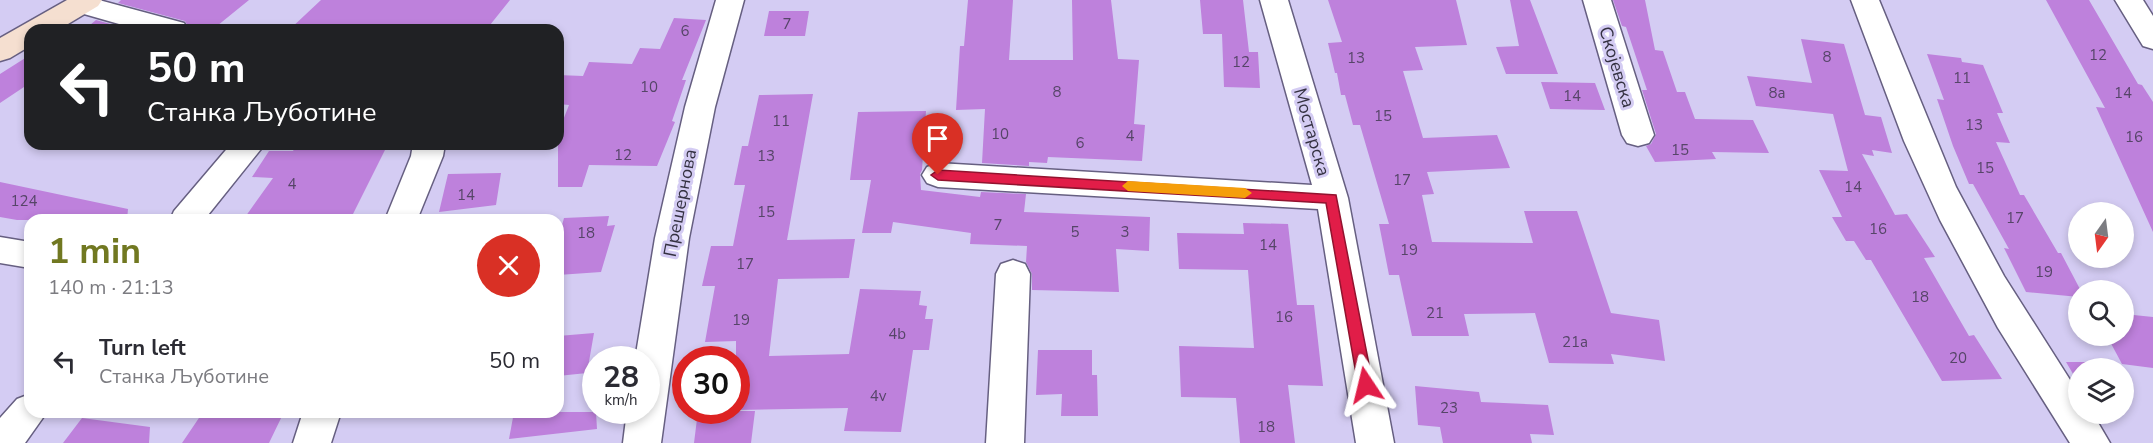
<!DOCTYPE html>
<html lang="en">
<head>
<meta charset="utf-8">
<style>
  body { margin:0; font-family:"Nunito Sans",sans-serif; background:#f7f7f7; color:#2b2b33; height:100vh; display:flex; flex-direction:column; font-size:22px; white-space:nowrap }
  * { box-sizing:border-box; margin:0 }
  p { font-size:20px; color:#7c7c81 }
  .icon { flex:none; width:33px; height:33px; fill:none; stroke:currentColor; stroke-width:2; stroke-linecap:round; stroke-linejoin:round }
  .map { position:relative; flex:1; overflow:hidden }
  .side { position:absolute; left:24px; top:214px; width:540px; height:204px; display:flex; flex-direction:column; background:#fff; border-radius:18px; box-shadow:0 3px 9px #0003 }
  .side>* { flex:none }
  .guide { position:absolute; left:24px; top:24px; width:540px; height:126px; border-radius:18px; box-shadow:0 3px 9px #0003; background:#202124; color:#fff; overflow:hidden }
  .needle { width:39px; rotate:194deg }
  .buttons { position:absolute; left:2068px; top:202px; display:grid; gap:12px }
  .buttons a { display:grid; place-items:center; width:66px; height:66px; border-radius:50%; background:#fff; box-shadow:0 3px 9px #0003; font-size:30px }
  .speed { position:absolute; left:582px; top:346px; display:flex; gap:12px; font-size:30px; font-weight:700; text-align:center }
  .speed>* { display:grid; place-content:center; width:78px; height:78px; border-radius:50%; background:#fff; box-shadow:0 3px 9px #0003; line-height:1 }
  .speed small { font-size:15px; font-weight:400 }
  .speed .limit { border:9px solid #d22; background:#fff; color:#111 }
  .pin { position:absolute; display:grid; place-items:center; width:51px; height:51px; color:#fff; margin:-62px -26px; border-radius:50% 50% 50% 0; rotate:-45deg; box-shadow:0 0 6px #0007 }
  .pin .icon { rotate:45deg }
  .me { position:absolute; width:66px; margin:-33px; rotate:350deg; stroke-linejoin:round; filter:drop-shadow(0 0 4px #0008) }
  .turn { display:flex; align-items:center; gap:21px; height:126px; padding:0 24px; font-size:27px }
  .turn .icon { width:78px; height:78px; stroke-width:2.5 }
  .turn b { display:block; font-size:42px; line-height:51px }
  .round { display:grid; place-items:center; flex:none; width:63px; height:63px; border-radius:32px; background:#f7f7f7 }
  .summary { display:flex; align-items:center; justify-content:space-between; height:102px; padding:0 24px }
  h1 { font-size:36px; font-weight:700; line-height:45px; color:#717821 }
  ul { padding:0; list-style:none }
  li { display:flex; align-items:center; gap:18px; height:90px; padding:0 24px }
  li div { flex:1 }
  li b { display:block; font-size:22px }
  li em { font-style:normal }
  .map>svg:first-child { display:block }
  .building { fill:#be81dc }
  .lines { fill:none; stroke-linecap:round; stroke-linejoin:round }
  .street-casing { stroke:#665f81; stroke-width:3 }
  .secondary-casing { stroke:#665f81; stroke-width:3 }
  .street { fill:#fff; fill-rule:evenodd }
  .secondary { fill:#f5dfd0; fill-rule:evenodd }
  .route { fill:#e11d48; stroke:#92132f; stroke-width:1.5 }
  .slow { fill:#f59e0b }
  .labels { text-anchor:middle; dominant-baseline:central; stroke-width:6; stroke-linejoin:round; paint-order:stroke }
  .number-label { font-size:15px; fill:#564568 }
  .street-label { font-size:18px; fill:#343141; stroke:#d4ccf3 }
</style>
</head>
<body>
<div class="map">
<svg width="2153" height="443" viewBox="0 0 2153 443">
  <rect width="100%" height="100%" fill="#d4ccf3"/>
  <!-- building -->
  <path class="building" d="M121 0H249L212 30H190L185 21 118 3Z
    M321 0H510L486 30H289Z
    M968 0H1013L1009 60H1073L1072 0H1111L1118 59 1139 60 1134 124 1145 125 1142 161 1048 157 1047 163 1029 162V166L982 163 985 109 956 110 960 46H964Z
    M1200 0H1243L1249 52H1258L1260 88 1224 87 1222 34H1203Z
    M1328 0H1456L1467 45 1415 47 1423 70 1403 71 1423 138 1497 135 1510 168 1427 172 1434 194 1422 195 1432 242 1533 243 1524 211H1577L1611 313 1659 320 1665 361 1611 354 1614 364 1549 363 1535 313 1464 314 1469 336H1412L1399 275H1389L1379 224H1389L1360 125H1353L1345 95H1341L1337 73H1335L1328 43 1342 42Z
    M1510 0H1530L1558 74H1506L1496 47 1519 46Z
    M1613 0H1645L1655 50 1663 51 1677 92H1685L1695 119 1753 120 1769 153 1712 152 1716 159 1655 162 1646 146 1651 144 1656 134 1642 90H1647L1626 27 1622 26Z
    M2046 0H2089L2138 84 2142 85 2153 102V232L2096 107 2105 108Z
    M769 11H809L805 36H764Z
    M674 18 706 20 682 80H686L672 121 675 122 657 166 589 165 582 187H558V133L569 105 558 104V75L583 76 589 62 632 64 640 48 660 49Z
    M96 20 132 30H84Z
    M1801 39 1844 44 1865 115 1881 117 1892 153 1872 150 1874 156 1862 154 1895 215 1907 214 1935 257 1924 258 1969 336 1974 335 2002 379 1942 381 1871 260H1866L1854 241H1846L1832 217H1842L1819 170 1848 171 1833 114 1756 106 1747 76 1812 83Z
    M1927 54 1961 58 1962 62 1983 65 2003 113H1997L2010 143 1996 142 2020 195H2024L2058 253H2061L2081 291H2079V297L2026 292 2004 248 2009 249 1973 184H1969L1953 146 1937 99 1944 100Z
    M30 55V83L0 103V74Z
    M1541 82 1595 83 1605 110 1550 109Z
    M813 94 787 240 855 239 849 278 778 279 769 356 849 354 860 289 921 291 919 305 927 306 925 319H933L929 350H913L901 432 844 431 848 408 736 410V341L705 342 715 286H702L711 246H733L745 185H734L742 146H748L759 95Z
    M926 111 922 170 920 174 921 190 980 197 981 192 1026 194 1024 212 1150 217 1149 251 1116 249 1119 292 1032 290V274L1026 262 1027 246 970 244 971 233 893 222 891 233H862L871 180H850L858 112Z
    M297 144H388L350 220H243L273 178 252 177 269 151H293Z
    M501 173 496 205 439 212 448 174Z
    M0 182 128 209 127 220H17L0 217Z
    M609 216 607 226 615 225 601 272 558 275V240L564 218Z
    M1243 223 1288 224 1297 305H1314L1323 386 1288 385 1295 443H1240L1236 398 1181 397 1179 346 1254 348 1248 270 1179 269 1177 233 1244 234Z
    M2124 314 2153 317V368L2122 364 2107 336H2124Z
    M594 333 587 373 558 376V336Z
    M1038 350H1092V375H1097L1098 416H1061L1062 394 1036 395Z
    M2066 362H2111L2115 369H2079V384Z
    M1415 386 1479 392 1481 402 1548 405 1554 435 1530 434 1532 443H1443L1440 427 1418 425Z
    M698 411H755L751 443H694Z
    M203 412H284L269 443H182Z
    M514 412H596L597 429 509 439Z
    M82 418 150 427 149 443H63Z"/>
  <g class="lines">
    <defs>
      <path id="street" d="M69 0H99L184 23 188 30H140L70 10 66 4Z
        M716 0H744L715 107 689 238 661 443H623L627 411H646V360H635L655 238 685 107Z
        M1260 0H1288L1348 198 1394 443H1356L1318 209 938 187 927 183 922 175 927 167 938 163 1312 185Z
        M1583 0H1611L1654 135 1649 143 1638 146 1627 143 1622 135Z
        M1851 0H1879L1956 187 2004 276 2079 394V414H2093L2110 443H2070L1998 328 1940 220 1904 141Z
        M2115 0H2143L2153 16V49L2143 46Z
        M231 144H265L204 220H170L174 211Z
        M413 144H445L443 156 417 220H385L411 156Z
        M0 237 30 242V268L0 263Z
        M1013 260 1025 264 1030 274 1024 443H986L996 274 1001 264Z
        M30 394V412H47L25 443H0V418L17 399Z
        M303 412H341L331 443H293Z"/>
      <path id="secondary" d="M67 0H102L98 6 58 30H30V46L10 58 0 61V38Z"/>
    </defs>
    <!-- street casing -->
    <use href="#street" class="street-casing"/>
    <!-- secondary casing -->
    <use href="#secondary" class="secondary-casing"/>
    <!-- street -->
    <use href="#street" class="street"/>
    <!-- secondary -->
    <use href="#secondary" class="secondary"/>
  </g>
  <!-- route -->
  <path class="route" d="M938 170 1336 195 1373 385 1371 389 1366 391 1360 389 1358 385 1326 203 938 180 931 175Z"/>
  <!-- slow -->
  <path class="slow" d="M1128 181 1245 188 1252 193 1245 198 1128 191 1122 186Z"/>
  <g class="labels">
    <!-- number labels -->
    <g class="number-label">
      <text x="787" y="24">7</text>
      <text x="685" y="31">6</text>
      <text x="2098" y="55">12</text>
      <text x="1827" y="57">8</text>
      <text x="1356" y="58">13</text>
      <text x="1241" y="62">12</text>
      <text x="1962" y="78">11</text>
      <text x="649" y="87">10</text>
      <text x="1057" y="92">8</text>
      <text x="1777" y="93">8a</text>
      <text x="2123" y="93">14</text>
      <text x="1572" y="96">14</text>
      <text x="1383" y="116">15</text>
      <text x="781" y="121">11</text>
      <text x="1974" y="125">13</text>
      <text x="1000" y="134">10</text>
      <text x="1130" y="136">4</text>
      <text x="2134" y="137">16</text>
      <text x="1080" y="143">6</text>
      <text x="1680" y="150">15</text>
      <text x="623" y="155">12</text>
      <text x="766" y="156">13</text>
      <text x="1985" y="168">15</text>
      <text x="1402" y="180">17</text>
      <text x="292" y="184">4</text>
      <text x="1853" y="187">14</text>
      <text x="466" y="195">14</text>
      <text x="24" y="201">124</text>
      <text x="766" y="212">15</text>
      <text x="2015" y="218">17</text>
      <text x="998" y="225">7</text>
      <text x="1878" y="229">16</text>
      <text x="1075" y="232">5</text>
      <text x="1125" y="232">3</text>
      <text x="586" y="233">18</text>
      <text x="1268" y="245">14</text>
      <text x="1409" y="250">19</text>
      <text x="745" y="264">17</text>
      <text x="2044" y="272">19</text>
      <text x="1920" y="297">18</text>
      <text x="1435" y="313">21</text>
      <text x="1284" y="317">16</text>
      <text x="741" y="320">19</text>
      <text x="897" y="334">4b</text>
      <text x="1575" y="342">21a</text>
      <text x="1958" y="358">20</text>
      <text x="878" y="396">4v</text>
      <text x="1449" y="408">23</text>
      <text x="1266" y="427">18</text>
    </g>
    <!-- street labels -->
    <g class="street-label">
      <text transform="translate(1617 67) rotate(73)">Скојевска</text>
      <text transform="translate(1312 132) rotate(74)">Мостарска</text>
      <text transform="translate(680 203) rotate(-79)">Прешернова</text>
    </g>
  </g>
</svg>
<div class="buttons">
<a><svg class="needle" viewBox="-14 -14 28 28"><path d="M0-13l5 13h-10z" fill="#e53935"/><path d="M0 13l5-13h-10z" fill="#7c7c81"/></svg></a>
<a><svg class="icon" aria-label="search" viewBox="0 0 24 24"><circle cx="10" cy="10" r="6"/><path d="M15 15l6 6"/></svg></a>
<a><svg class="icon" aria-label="layers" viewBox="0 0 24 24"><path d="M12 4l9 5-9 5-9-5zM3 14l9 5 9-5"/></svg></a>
</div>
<div class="speed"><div>28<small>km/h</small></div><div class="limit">30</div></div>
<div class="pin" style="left:938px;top:175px;background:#d93025"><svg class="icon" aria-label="arrive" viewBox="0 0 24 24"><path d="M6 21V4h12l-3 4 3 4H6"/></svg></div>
<svg class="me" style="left:1366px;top:385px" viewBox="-20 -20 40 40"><path d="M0-17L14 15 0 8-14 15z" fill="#e11d48" stroke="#fff" stroke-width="4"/></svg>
<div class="guide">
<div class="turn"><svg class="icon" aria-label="left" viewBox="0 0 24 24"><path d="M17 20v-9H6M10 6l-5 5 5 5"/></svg><div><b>50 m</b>Станка Љуботине</div></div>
</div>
<section class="side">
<div class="summary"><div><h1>1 min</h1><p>140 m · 21:13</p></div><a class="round" style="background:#d93025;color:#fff"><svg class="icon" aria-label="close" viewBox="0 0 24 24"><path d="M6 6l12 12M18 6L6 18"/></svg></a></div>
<ul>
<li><svg class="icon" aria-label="left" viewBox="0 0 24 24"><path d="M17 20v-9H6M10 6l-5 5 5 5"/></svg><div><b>Turn left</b><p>Станка Љуботине</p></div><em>50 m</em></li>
</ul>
</section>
</div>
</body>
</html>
